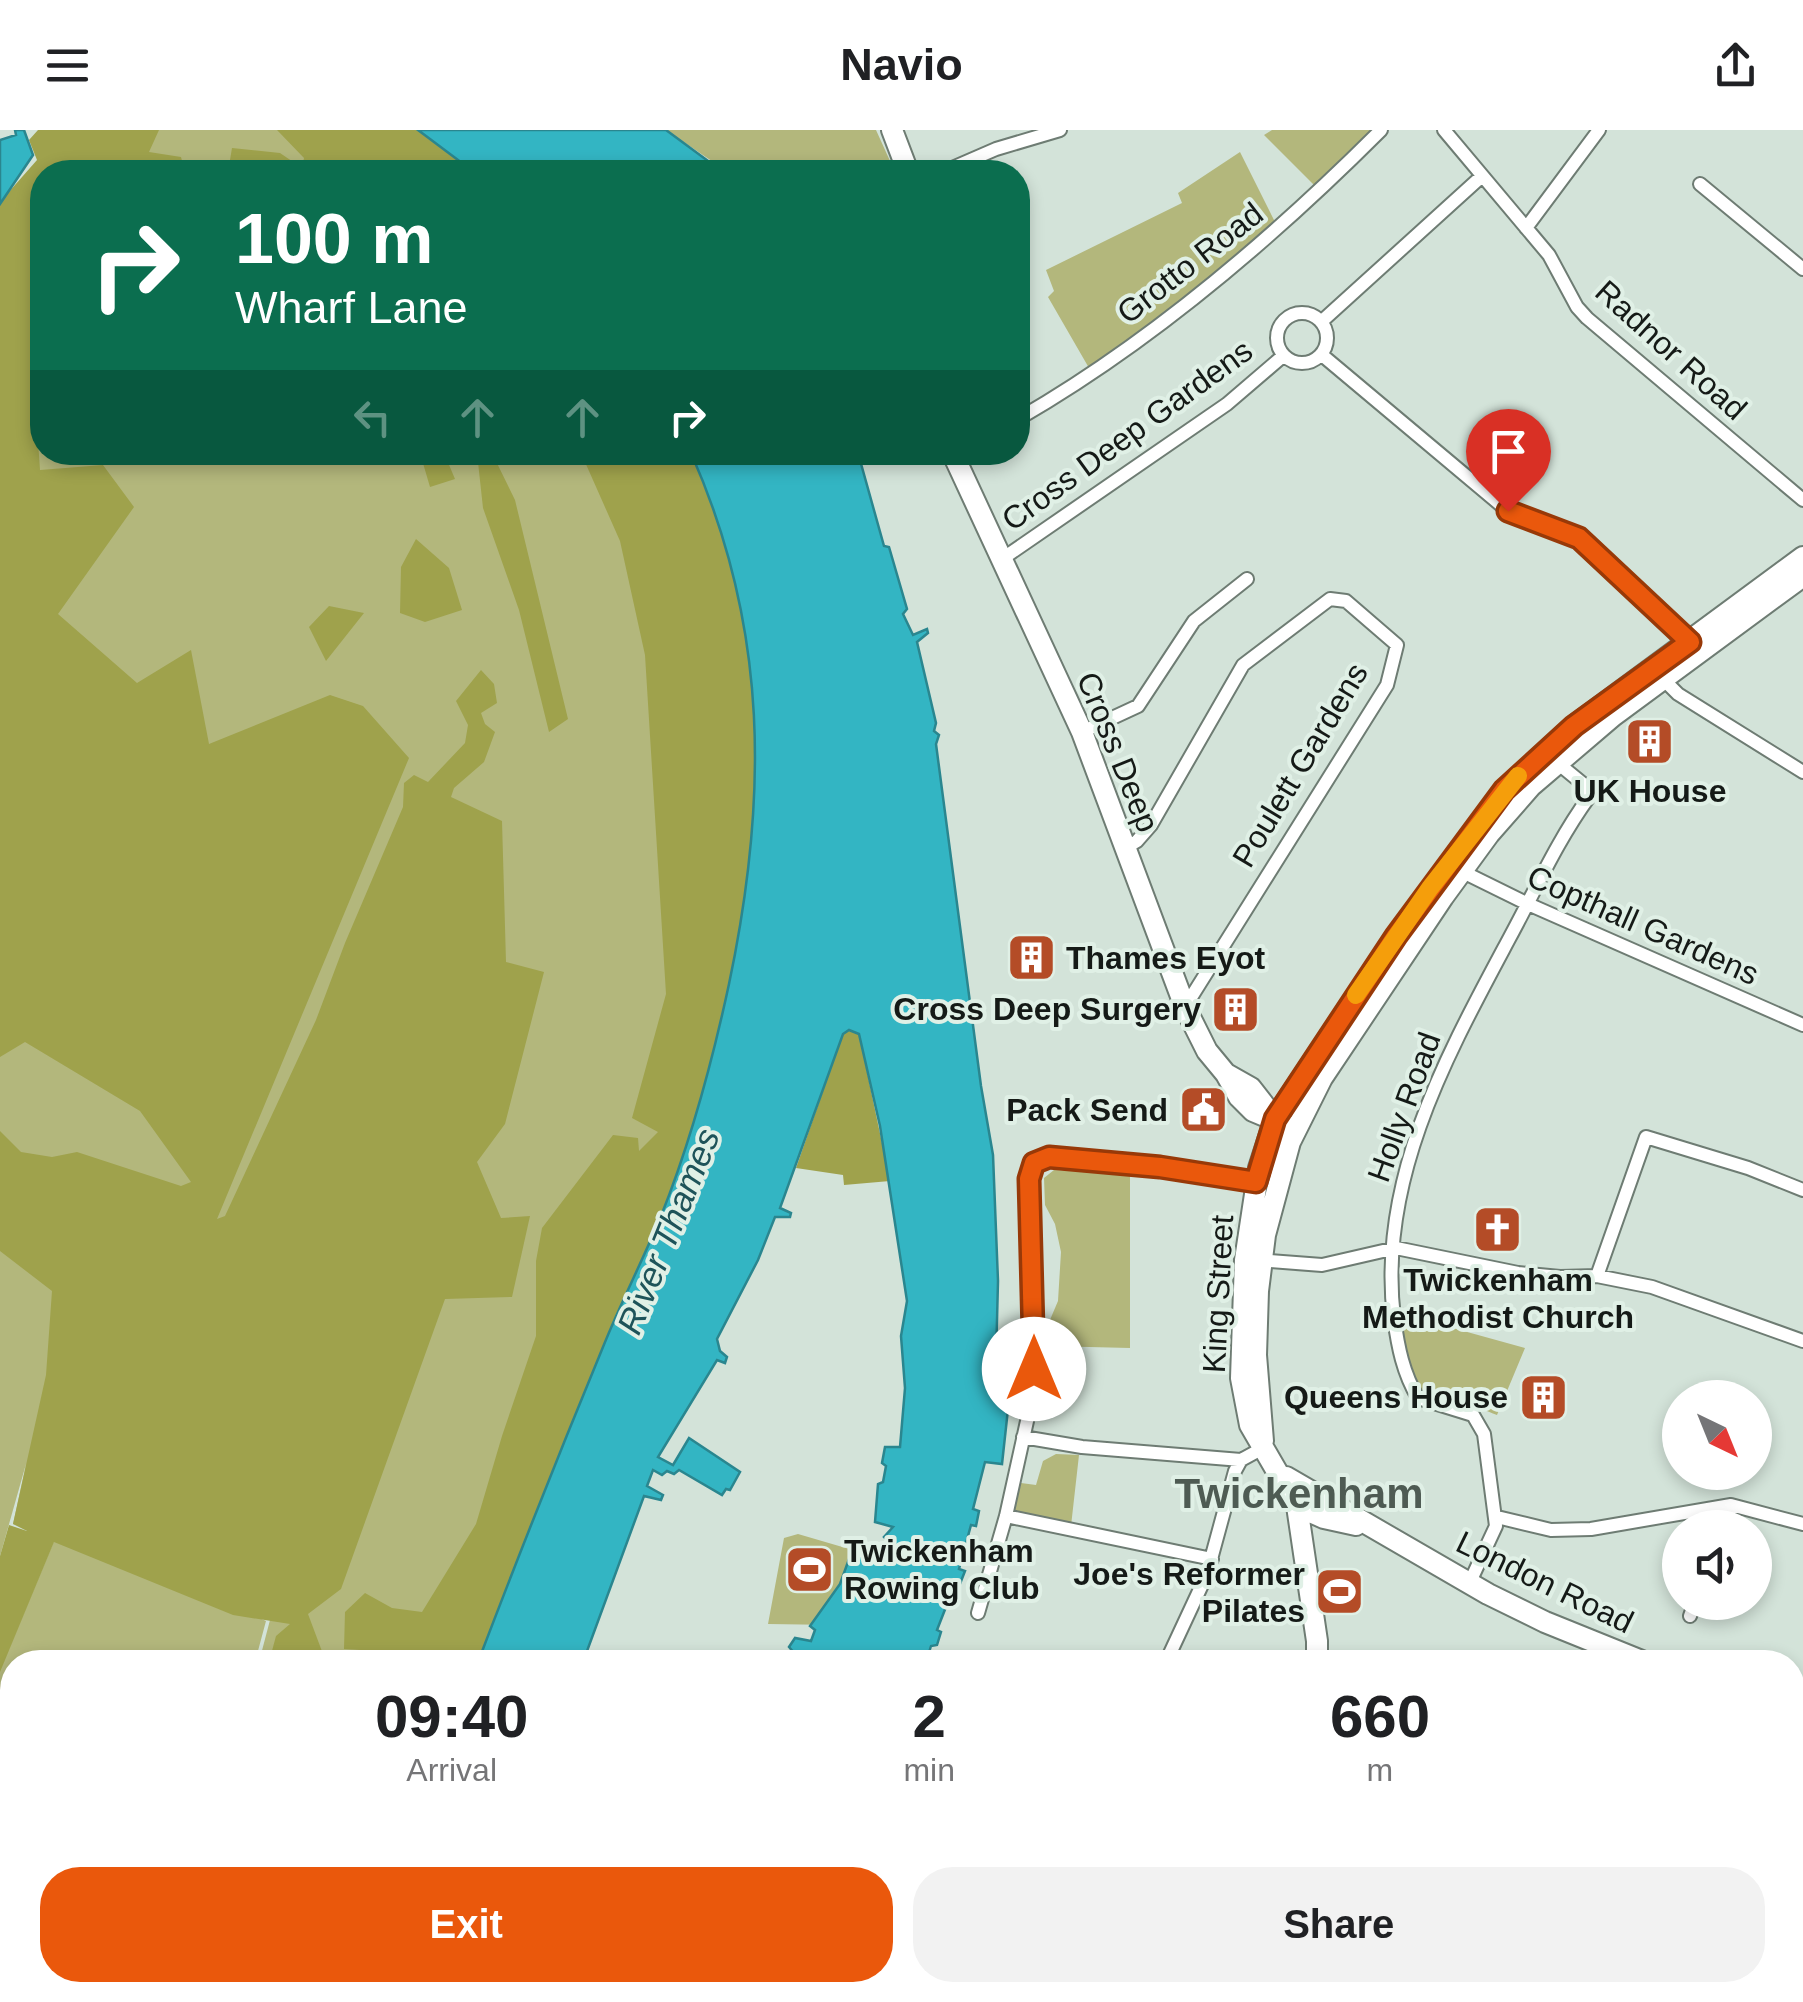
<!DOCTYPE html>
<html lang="en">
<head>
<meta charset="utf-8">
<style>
  body { margin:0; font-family:Arial,sans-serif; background:#f2f2f2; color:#202124; height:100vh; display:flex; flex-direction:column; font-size:38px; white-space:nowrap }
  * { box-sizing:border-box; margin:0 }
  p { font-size:32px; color:#757577 }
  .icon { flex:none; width:55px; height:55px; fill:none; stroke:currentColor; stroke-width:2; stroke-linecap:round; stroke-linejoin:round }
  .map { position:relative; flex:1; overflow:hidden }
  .panel { position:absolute; left:0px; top:1520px; width:1805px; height:352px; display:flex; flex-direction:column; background:#fff; border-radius:40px 40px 0 0; box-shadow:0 5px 15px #0003 }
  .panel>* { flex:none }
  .hud { position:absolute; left:30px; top:30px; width:1000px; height:305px; border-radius:40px; box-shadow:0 5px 15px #0003; background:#0b6e4f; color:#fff; overflow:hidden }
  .needle { width:65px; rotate:137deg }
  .controls { position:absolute; left:1662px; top:1250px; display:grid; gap:20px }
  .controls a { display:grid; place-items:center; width:110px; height:110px; border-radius:50%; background:#fff; box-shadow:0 5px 15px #0003; font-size:50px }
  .pin { position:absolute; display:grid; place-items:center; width:85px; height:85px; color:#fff; margin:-102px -42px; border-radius:50% 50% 50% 0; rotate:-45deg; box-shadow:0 0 10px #0007 }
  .pin .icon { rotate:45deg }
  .me { position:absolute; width:110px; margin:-55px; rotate:0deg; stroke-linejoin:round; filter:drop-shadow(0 0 8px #0008) }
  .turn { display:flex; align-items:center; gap:35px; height:210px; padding:0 40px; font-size:45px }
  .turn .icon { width:130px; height:130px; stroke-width:2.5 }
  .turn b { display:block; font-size:70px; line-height:85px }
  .lanes { display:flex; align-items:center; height:95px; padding:0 40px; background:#0003; justify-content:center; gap:50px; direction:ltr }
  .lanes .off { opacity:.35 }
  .eta { display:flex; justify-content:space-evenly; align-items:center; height:170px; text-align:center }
  .eta b { font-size:60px; font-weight:600; line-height:70px }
  .primary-button { display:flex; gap:20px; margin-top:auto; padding:20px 40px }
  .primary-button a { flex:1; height:115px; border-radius:40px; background:#ea580c; color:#fff; font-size:40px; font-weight:600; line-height:115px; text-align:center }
  .primary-button a+a { background:#f2f2f2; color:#202124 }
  header { display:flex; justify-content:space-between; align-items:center; height:130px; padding:0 40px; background:#fff; font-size:45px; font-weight:600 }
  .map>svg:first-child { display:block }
  .green { fill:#b3b77c }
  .forest { fill:#9fa24c }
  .water { fill:#33b5c3; stroke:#2a868f; stroke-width:2.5 }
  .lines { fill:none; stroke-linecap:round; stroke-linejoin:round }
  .street-casing { stroke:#6e7c73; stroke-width:16 }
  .primary-casing { stroke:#6e7c73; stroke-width:24 }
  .street { stroke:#fff; stroke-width:12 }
  .primary { stroke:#fff; stroke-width:20 }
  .route-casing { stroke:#983908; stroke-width:25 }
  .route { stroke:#ea580c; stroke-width:18 }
  .slow { stroke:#f59e0b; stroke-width:18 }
  .labels { text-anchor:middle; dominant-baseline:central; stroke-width:8; stroke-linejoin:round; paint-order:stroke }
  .street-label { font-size:32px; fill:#151a17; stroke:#e0f0e6 }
  .poi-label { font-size:32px; font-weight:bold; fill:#151a17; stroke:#e0f0e6; text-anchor:end }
  .water-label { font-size:35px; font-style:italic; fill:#1e5359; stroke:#e0f0e6 }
  .district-label { font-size:42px; font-weight:bold; fill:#4e5b53; stroke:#e0f0e6 }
</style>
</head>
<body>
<header><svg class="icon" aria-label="menu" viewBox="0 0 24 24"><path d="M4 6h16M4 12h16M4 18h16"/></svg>Navio<svg class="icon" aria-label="share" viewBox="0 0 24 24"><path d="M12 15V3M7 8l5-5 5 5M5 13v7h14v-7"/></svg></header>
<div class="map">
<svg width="1803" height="1872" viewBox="0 0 1803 1872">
  <rect width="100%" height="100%" fill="#d3e3d9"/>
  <!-- green -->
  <path class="green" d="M51 0H418L474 42H42V322H678L675 1011 477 1532H259L270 1490 134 1427 13 1394 26 1334 0 1426V74L37 42Z
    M666 0H876L895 42H728Z
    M1272 0H1373L1316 57 1264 5Z
    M1240 22 1276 94 1141 202 1089 238 1048 167 1054 161 1046 140 1182 73 1178 63Z
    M1054 1040 1130 1043V1218L1048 1216 1047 1197 1058 1171 1061 1122 1055 1094 1045 1075 1044 1048Z
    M1395 1182 1525 1218 1497 1285C1486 1281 1475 1275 1464 1273 1445 1269 1430 1272 1415 1256Z
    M1056 1324 1079 1325 1071 1396 1014 1382 1021 1353 1036 1355 1043 1331Z
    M798 1404 880 1428 836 1495 768 1494 784 1408Z
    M54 1411 129 1429 266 1491 255 1532H12V1860H350L343 1872H0V1540Z
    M750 1860H848L842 1872H741Z
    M870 1860H1015L1014 1872H864Z
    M1051 1860H1099L1111 1872H1049Z
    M1442 1860H1583L1589 1861 1586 1872H1439Z"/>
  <!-- forest -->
  <path class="forest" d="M38 0H159L149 22 181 27 185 42H42V251L35 267 40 340 103 335 134 377 58 484 137 553 191 520 209 614 330 565 363 576 409 628 217 1089 225 1086 316 890 345 813 403 677 404 653 414 645 428 652 465 613 468 595 456 571 481 540 494 554 497 573 481 583 485 594 495 602 484 632 454 658 451 667 502 691 506 832 544 842 505 994 477 1032 501 1088 530 1086 512 1167 445 1169 341 1459 308 1484 326 1532H269L276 1506 290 1494 233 1485 54 1412 0 1542V1426L9 1395 27 1401 13 1394 46 1245 52 1161 0 1121V1001L21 1022 52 1027 77 1022 181 1056 191 1052 140 981 25 912 0 927V72L37 30 29 10Z
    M277 0H431L487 42H228L232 18 280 23 302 38 304 28Z
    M420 323H444L455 349 430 357Z
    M477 323H492L515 370 568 589 549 602 519 480 483 378Z
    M581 323H701L740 443 765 571 760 718 695 1019 493 1532H423L424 1524 344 1519 345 1482 365 1463 392 1478 422 1482 476 1394 502 1306 536 1206V1131L542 1098 613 1005 638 1008 639 1021 658 1002 632 988 666 864 645 525 620 411Z
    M416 409 449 438 462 480 425 492 400 483 401 437Z
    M329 476 364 483 326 531 309 497Z
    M848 900 859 904 890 1051 844 1055 843 1045 796 1038 843 904Z
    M362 1860 355 1872H257L259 1860Z
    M464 1860H578L569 1872H459Z"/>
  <!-- water -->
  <path class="water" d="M15 0H24L33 25 0 74V10L16 5Z
    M418 0H666L723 42H474Z
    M691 323H858L884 416 889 417 907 479 903 484 913 505 927 499 928 503 917 512 936 593 934 601 939 605 936 614 981 956 993 1025 998 1151 995 1269 1009 1270 1002 1334 985 1332 973 1379 979 1381 976 1396 971 1395 959 1439 965 1441 958 1459H953L937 1500 941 1502 937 1515 931 1516 926 1532H792L795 1524 789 1517 795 1508 811 1511 815 1500 810 1496 840 1454 853 1418 881 1427 887 1410 884 1407 893 1397 875 1392 878 1354 883 1352 886 1336 882 1333 885 1317H900L905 1258 901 1206 907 1171 880 996 859 904 849 900 843 904 780 1078 791 1083 790 1087H775L758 1130 717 1209 720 1221 727 1227 725 1233 717 1230 658 1327 673 1335 689 1308 740 1342 730 1360 726 1359 722 1365 679 1340 674 1344 667 1341 662 1345 653 1340 647 1356 663 1365 661 1370 644 1366 583 1532H478C518 1427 560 1321 603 1217 621 1172 643 1130 661 1086 691 1011 712 933 729 854 768 669 769 499 691 323Z
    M350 1860H464L459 1872H343Z
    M578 1860H750L741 1872H569Z"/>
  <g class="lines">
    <defs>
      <path id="street" d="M1444 0 1549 125 1577 177 1587 188 1803 370
        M943 42 996 19 1060 0
        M1700 54 1803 139
        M1526 98 1599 0
        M1277 208a25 25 0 1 1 50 0a25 25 0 1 1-50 0Z
        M1321 192 1482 46
        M1322 225 1508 381 1579 408 1691 513
        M1018 289C1152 212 1272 109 1381 0
        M1002 429 1227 274 1283 226
        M1664 550 1678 564 1803 642
        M1082 602 1138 576 1194 491 1247 449
        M1125 718 1137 711 1151 695 1243 535 1330 469 1346 471 1397 515 1387 555 1185 877
        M1459 740 1528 774 1803 895
        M1256 1130 1322 1135 1396 1118 1518 1143 1560 1147 1597 1146 1652 1157 1803 1211
        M1597 1146 1646 1007 1748 1038 1803 1060
        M1023 1307 1082 1317 1241 1330 1263 1318
        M1006 1386 1212 1429
        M1497 1387 1551 1400 1591 1399 1731 1375 1803 1394
        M1723 1398 1731 1375
        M1469 1454 1496 1396 1484 1304 1473 1285 1418 1268C1403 1243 1398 1217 1394 1188 1377 1050 1447 925 1510 807 1536 759 1557 711 1589 667L1588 658 1554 630
        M978 1483 1006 1386 1033 1264 1034 1214 1029 1049 1034 1033 1049 1027 1161 1037 1257 1052
        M1690 1486 1695 1472
        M1166 1532 1207 1444 1235 1341 1241 1330
        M1786 1860 1803 1863
        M854 1872 860 1860
        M1594 1872 1597 1861
        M1709 1872 1712 1860"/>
      <path id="primary" d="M892 0 908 42
        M952 322 1082 602 1185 877 1207 921 1226 944 1239 967 1253 981 1284 994
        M1228 945 1251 958 1275 989
        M1263 1311 1256 1225 1258 1161 1265 1105 1290 1012 1322 948 1443 767 1489 704 1531 656 1613 586 1803 446
        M1286 1347 1488 1464 1545 1492 1644 1532
        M1297 1376 1324 1388 1356 1395
        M1317 1532V1511L1297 1376 1250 1295 1241 1248 1245 1130 1259 1038 1275 989 1396 807 1505 660 1574 596 1803 427
        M1792 1582 1803 1585
        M1792 1601 1803 1604
        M1234 1872 1237 1860"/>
    </defs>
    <!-- street casing -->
    <use href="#street" class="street-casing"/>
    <!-- primary casing -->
    <use href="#primary" class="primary-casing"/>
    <!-- street -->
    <use href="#street" class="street"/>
    <!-- primary -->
    <use href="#primary" class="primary"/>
  </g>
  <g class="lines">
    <defs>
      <path id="route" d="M1034 1239 1029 1049 1034 1033 1049 1027 1160 1037 1256 1052 1275 989 1396 806 1504 660 1574 596 1690 512 1579 408 1508 381"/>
    </defs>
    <!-- route casing -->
    <use href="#route" class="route-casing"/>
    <!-- route -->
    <use href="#route" class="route"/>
    <!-- slow -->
    <path class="slow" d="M1356 865 1430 758 1518 646"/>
  </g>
  <!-- icons -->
  <defs>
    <symbol id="building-square" viewBox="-11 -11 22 22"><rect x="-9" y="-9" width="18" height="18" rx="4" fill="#b44c27" stroke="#e0f0e6"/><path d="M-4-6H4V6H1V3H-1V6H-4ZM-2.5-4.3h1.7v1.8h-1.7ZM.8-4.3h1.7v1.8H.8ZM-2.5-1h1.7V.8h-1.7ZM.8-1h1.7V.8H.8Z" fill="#fff"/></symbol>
    <symbol id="civic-square" viewBox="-11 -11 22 22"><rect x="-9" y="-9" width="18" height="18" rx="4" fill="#b44c27" stroke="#e0f0e6"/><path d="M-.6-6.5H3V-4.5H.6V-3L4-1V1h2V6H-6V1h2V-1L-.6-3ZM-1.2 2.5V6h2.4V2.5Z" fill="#fff"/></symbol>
    <symbol id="church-square" viewBox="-11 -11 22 22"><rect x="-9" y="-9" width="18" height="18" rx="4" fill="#b44c27" stroke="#e0f0e6"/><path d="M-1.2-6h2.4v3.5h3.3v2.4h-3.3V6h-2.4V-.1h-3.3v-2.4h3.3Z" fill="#fff"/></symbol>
    <symbol id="stadium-square" viewBox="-11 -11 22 22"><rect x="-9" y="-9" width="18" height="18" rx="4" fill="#b44c27" stroke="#e0f0e6"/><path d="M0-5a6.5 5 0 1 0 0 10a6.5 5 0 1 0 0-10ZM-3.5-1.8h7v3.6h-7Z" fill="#fff"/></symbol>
  </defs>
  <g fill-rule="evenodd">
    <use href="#building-square" x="1622" y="584" width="55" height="55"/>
    <use href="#building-square" x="1004" y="800" width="55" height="55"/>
    <use href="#building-square" x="1208" y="852" width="55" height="55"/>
    <use href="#civic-square" x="1176" y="952" width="55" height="55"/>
    <use href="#church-square" x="1470" y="1072" width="55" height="55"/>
    <use href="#building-square" x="1516" y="1240" width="55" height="55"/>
    <use href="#stadium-square" x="782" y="1412" width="55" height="55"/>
    <use href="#stadium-square" x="1312" y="1434" width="55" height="55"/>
  </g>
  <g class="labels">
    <!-- street labels -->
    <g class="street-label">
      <text transform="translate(1190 133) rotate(-38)">Grotto Road</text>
      <text transform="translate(1671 220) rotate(42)">Radnor Road</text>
      <text transform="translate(1127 305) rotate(-36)">Cross Deep Gardens</text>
      <text transform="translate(1118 622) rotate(68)">Cross Deep</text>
      <text transform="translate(1300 635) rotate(-59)">Poulett Gardens</text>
      <text transform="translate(1643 795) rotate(24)">Copthall Gardens</text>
      <text transform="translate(1404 977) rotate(-70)">Holly Road</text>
      <text transform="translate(1218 1164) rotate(-87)">King Street</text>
      <text transform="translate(1545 1452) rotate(26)">London Road</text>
    </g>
    <!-- poi labels -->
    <g class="poi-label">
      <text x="1650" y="661" text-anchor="middle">UK House</text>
      <text x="1066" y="828" text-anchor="start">Thames Eyot</text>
      <text x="1201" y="879">Cross Deep Surgery</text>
      <text x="1168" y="980">Pack Send</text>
      <text x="1498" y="1150" text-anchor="middle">Twickenham<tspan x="1498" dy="37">Methodist Church</tspan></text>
      <text x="1508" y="1267">Queens House</text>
      <text x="844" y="1421" text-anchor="start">Twickenham<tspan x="844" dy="37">Rowing Club</tspan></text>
      <text x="1305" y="1444">Joe's Reformer<tspan x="1305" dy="37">Pilates</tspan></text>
    </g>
    <!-- water labels -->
    <g class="water-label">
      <text transform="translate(668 1101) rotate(-68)">River Thames</text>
    </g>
    <!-- district labels -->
    <g class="district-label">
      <text x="1299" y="1363">Twickenham</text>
    </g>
  </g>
</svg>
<div class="controls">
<a><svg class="needle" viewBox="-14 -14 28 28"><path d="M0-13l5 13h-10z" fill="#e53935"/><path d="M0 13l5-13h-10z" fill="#757577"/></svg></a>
<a><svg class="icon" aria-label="sound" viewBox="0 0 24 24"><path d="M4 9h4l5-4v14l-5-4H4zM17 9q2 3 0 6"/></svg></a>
</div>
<div class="pin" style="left:1508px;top:381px;background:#d93025"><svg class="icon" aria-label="arrive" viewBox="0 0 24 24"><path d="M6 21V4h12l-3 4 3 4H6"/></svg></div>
<svg class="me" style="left:1034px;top:1239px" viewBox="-20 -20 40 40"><circle r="19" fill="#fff"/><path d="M0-13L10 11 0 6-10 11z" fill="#ea580c"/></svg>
<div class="hud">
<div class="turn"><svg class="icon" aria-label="right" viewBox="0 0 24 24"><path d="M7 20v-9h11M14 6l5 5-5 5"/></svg><div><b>100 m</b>Wharf Lane</div></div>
<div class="lanes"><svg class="icon off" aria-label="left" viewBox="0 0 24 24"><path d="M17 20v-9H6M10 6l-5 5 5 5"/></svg><svg class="icon off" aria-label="ahead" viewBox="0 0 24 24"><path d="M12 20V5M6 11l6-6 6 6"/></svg><svg class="icon off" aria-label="ahead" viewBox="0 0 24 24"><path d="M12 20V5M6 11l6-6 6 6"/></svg><svg class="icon" aria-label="right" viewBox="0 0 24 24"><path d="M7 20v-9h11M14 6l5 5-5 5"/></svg></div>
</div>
<section class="panel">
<div class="eta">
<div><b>09:40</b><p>Arrival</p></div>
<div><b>2</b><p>min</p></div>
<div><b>660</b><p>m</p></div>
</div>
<div class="primary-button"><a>Exit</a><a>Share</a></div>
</section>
</div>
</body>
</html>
